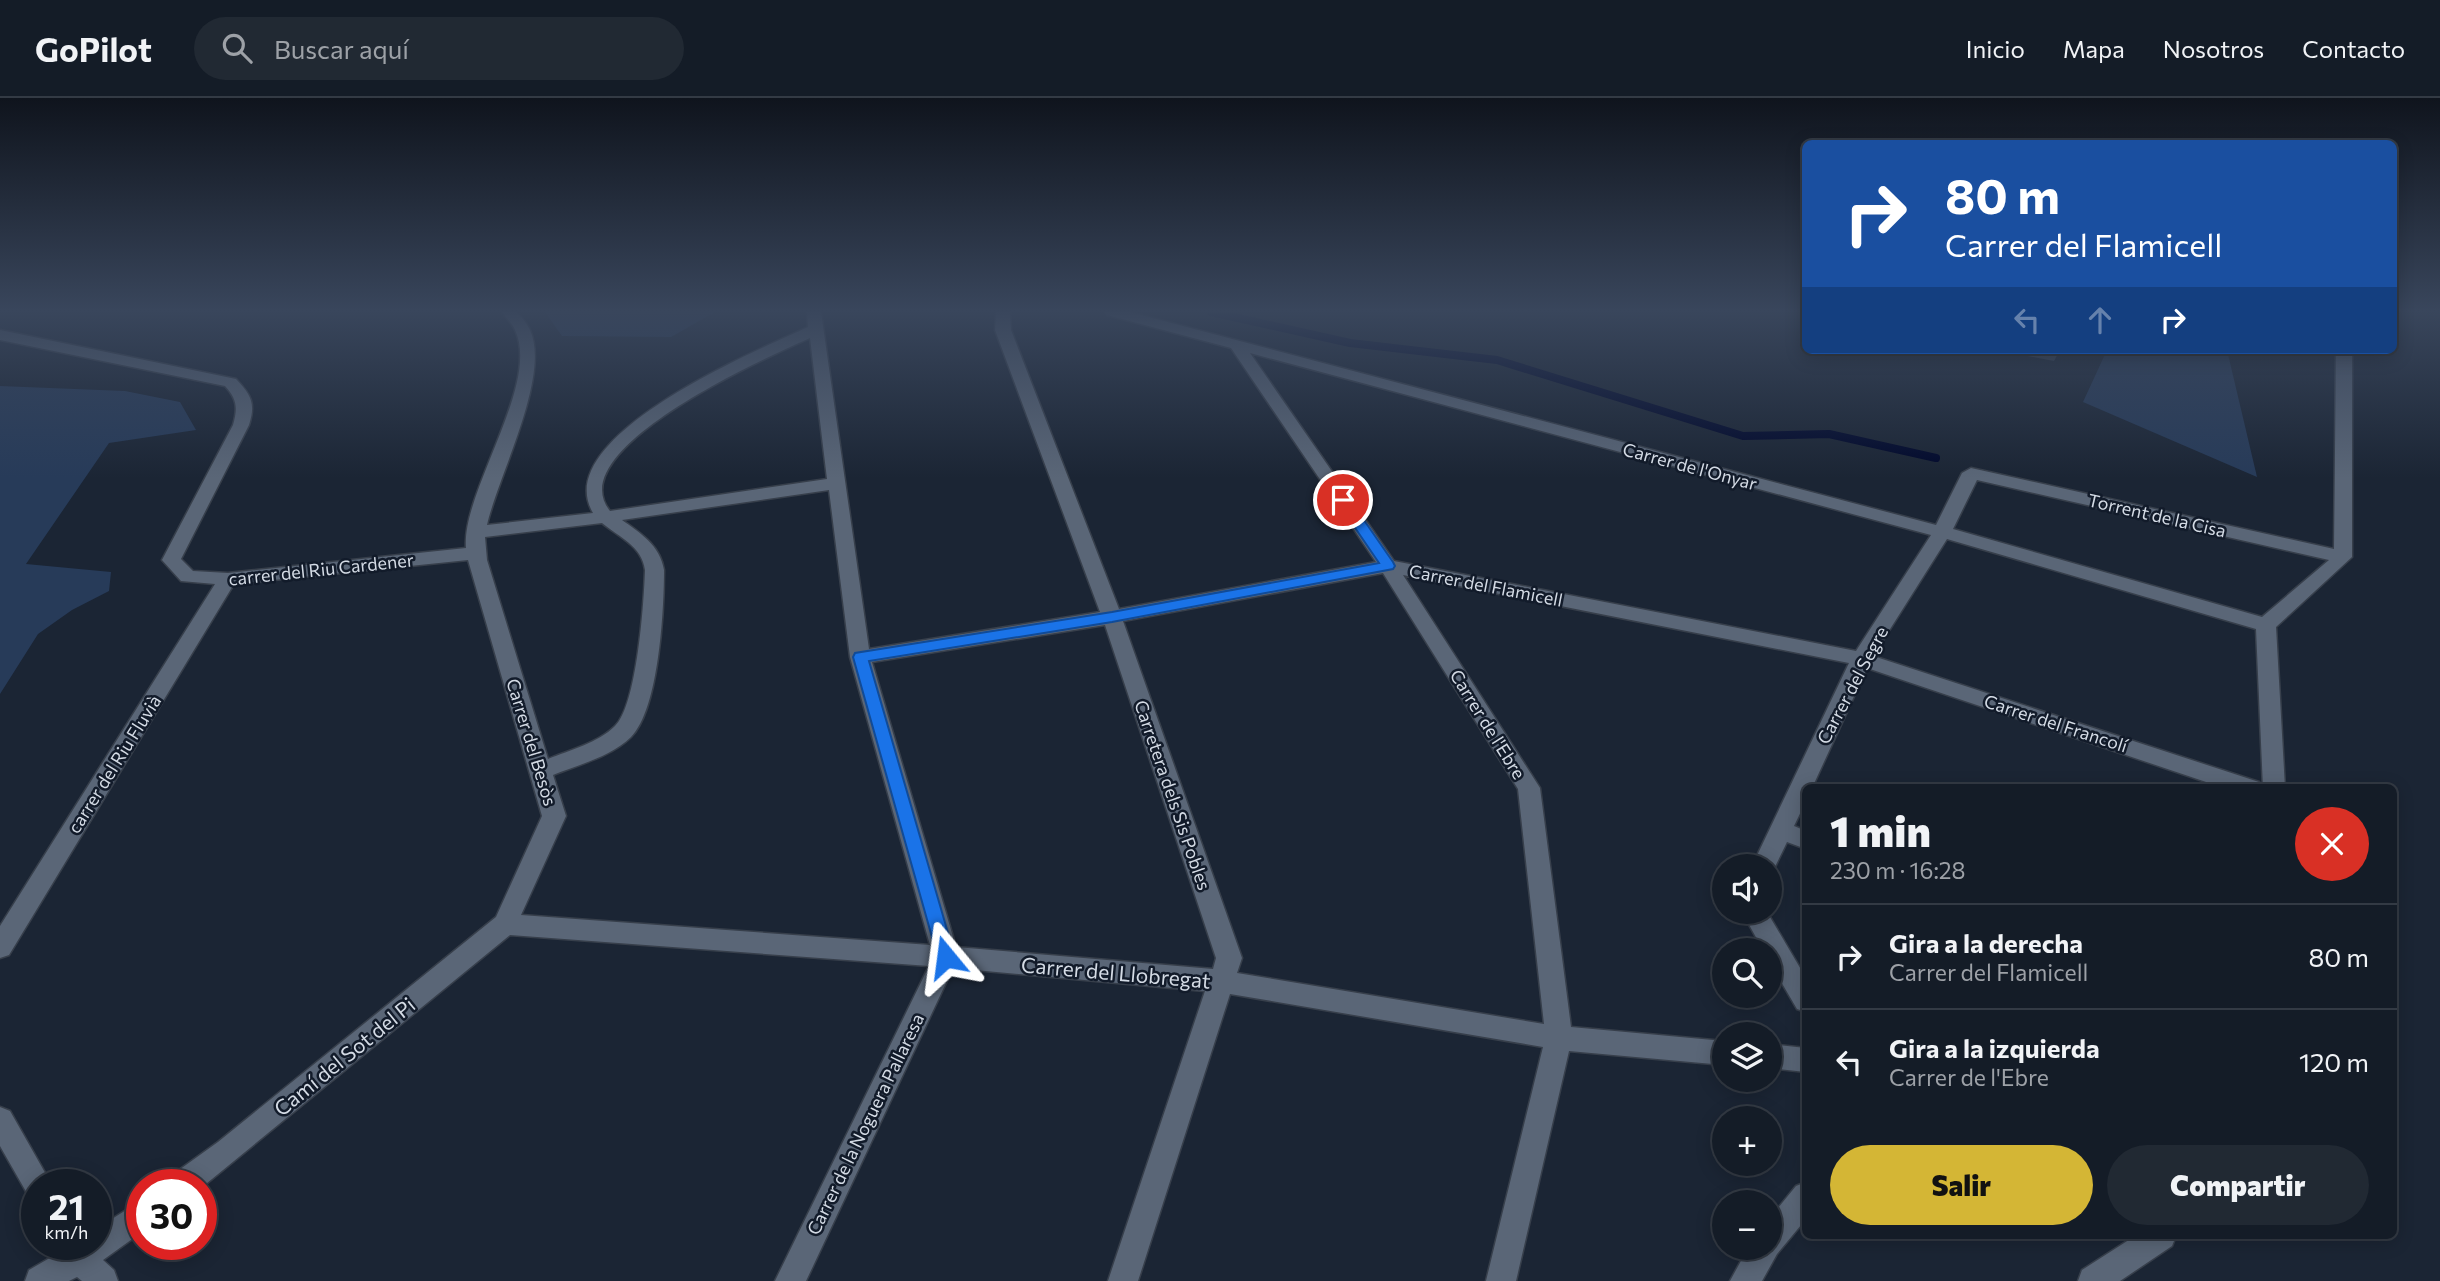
<!DOCTYPE html>
<html lang="es">
<head>
<meta charset="utf-8">
<style>
  body { margin:0; font-family:Commissioner,sans-serif; background:#212933; color:#f1f3f6; height:100vh; display:flex; flex-direction:column; font-size:26px; white-space:nowrap }
  * { box-sizing:border-box; margin:0 }
  p { font-size:23px; color:#9da1a7 }
  .icon { flex:none; width:38px; height:38px; fill:none; stroke:currentColor; stroke-width:2; stroke-linecap:round; stroke-linejoin:round }
  .map { position:relative; flex:1; overflow:hidden }
  .side { position:absolute; left:1802px; top:686px; width:595px; height:455px; display:flex; flex-direction:column; background:#141c27; border-radius:10px; box-shadow:0 4px 18px #0003,0 0 0 2px #333a44 }
  .side>* { flex:none }
  .guide { position:absolute; left:1802px; top:42px; width:595px; height:214px; border-radius:10px; box-shadow:0 4px 18px #0003,0 0 0 2px #333a44; background:#1a4fa0; color:#fff; overflow:hidden }
  .buttons { position:absolute; left:1712px; top:756px; display:grid; gap:14px }
  .buttons a { display:grid; place-items:center; width:70px; height:70px; border-radius:50%; background:#141c27; box-shadow:0 4px 18px #0003,0 0 0 2px #333a44; font-size:35px }
  .speed { position:absolute; left:21px; top:1071px; display:flex; gap:14px; font-size:35px; font-weight:700; text-align:center }
  .speed>* { display:grid; place-content:center; width:91px; height:91px; border-radius:50%; background:#141c27; box-shadow:0 4px 18px #0003,0 0 0 2px #333a44; line-height:1 }
  .speed small { font-size:18px; font-weight:400 }
  .speed .limit { border:10px solid #d22; background:#fff; color:#111 }
  .pin { position:absolute; display:grid; place-items:center; width:60px; height:60px; color:#fff; margin:-30px; border:4px solid #fff; border-radius:50%; box-shadow:0 2px 7px #0007 }
  .me { position:absolute; width:77px; margin:-38px; rotate:344deg; stroke-linejoin:round; filter:drop-shadow(0 0 5px #0008) }
  .turn { display:flex; align-items:center; gap:24px; height:147px; padding:0 28px; font-size:32px }
  .turn .icon { width:91px; height:91px; stroke-width:2.5 }
  .turn b { display:block; font-size:49px; line-height:60px }
  .lanes { display:flex; align-items:center; height:66px; padding:0 28px; background:#0003; justify-content:center; gap:35px; direction:ltr }
  .lanes .off { opacity:.35 }
  .round { display:grid; place-items:center; flex:none; width:74px; height:74px; border-radius:37px; background:#212933 }
  .overview { display:flex; align-items:center; justify-content:space-between; height:119px; padding:0 28px }
  h1 { font-size:42px; font-weight:800; line-height:52px }
  .cta { display:flex; gap:14px; margin-top:auto; padding:14px 28px }
  .cta a { flex:1; height:80px; border-radius:42px; background:#d4b635; color:#111; font-size:28px; font-weight:800; line-height:80px; text-align:center }
  .cta a+a { background:#212933; color:#f1f3f6 }
  ul { padding:0; list-style:none }
  li { display:flex; align-items:center; gap:21px; height:105px; padding:0 28px; border-top:2px solid #333a44 }
  li div { flex:1 }
  li b { display:block; font-size:26px }
  li em { font-style:normal }
  header { display:flex; align-items:center; gap:42px; box-sizing:border-box; height:98px; padding:0 35px; background:#141c27; border-bottom:2px solid #333a44 }
  header strong { font-size:33px }
  nav { display:flex; gap:38px; margin-inline-start:auto; font-size:24px }
  .search { width:490px; height:63px; background:#212933; display:flex; align-items:center; gap:18px; box-sizing:border-box; padding:0 24px; border-radius:38px; color:#9da1a7; font-size:26px }
  .map>svg:first-child { display:block }
  .green { fill:#273b59 }
  .lines { fill:none; stroke-linecap:round; stroke-linejoin:round }
  .stream { stroke:#00082b; stroke-width:8 }
  .street-casing { stroke:#373f4b; stroke-width:3 }
  .street { fill:#5a6677; fill-rule:evenodd }
  .wall { fill:#3d4857 }
  .route { fill:#1a73e8; stroke:#114b97; stroke-width:2 }
  .labels { text-anchor:middle; dominant-baseline:central; stroke-width:5; stroke-linejoin:round; paint-order:stroke }
  .street-label { font-size:18px; fill:#d4dbe5; stroke:#121b2a }
  .near-street-label { font-size:21px; fill:#d4dbe5; stroke:#121b2a }
</style>
</head>
<body>
<header>
<strong>GoPilot</strong>
<div class="search"><svg class="icon" aria-label="search" viewBox="0 0 24 24"><circle cx="10" cy="10" r="6"/><path d="M15 15l6 6"/></svg>Buscar aquí</div>
<nav><a>Inicio</a><a>Mapa</a><a>Nosotros</a><a>Contacto</a></nav>
</header>
<div class="map">
<svg width="2440" height="1183" viewBox="0 0 2440 1183">
  <rect width="100%" height="100%" fill="#1b2534"/>
  <!-- green -->
  <path class="green" d="M545 214H715L671 239 562 238Z
    M2107 252H2227L2257 379 2083 304Z
    M0 288 125 293 180 304 196 332 109 345 26 466 111 474 109 493 72 512 38 536 0 596Z"/>
  <g class="lines">
    <!-- stream -->
    <path class="stream" d="M1211 214 1350 245 1497 262 1743 338 1829 336 1936 360"/>
    <defs>
      <path id="street" d="M502 214H517C521 219 527 225 530 232 551 278 498 378 487 427L593 415C548 339 758 252 808 229L807 214H821L869 551 1100 514 995 232 996 214H1010L1011 232 1119 511 1376 464 1231 250 1107 217 1105 214H1130L1936 427 1962 375 1971 370 2334 451 2336 252H2352V459L2276 529 2285 690H2263L2256 531 1947 441 1873 558 2259 684 2262 690H2224L1867 570 1812 690H1806V703L1794 728 1806 733V751L1787 744 1772 775 1769 776V768H1752L1849 565 1403 477 1540 690 1571 929 1724 943V967L1569 953 1516 1183H1486L1543 949 1230 896 1138 1183H1108L1205 893 953 870 806 1183H775L929 868 510 837 201 1090V1087H168L172 1077 218 1044 496 819 542 718 468 462 234 486 9 857 0 860V828L215 486 181 483 162 462 233 327C238 310 237 301 225 288L0 242V232L236 281C251 297 256 305 249 327L181 461 193 473 228 475 466 450C461 394 541 286 515 232 512 225 506 220 502 214ZM810 240 827 381 610 413C559 351 770 258 810 240ZM1250 255 1931 437 1856 553 1394 463ZM1977 382 2329 462 2262 519 1953 431ZM829 392 850 559 930 847 521 817 566 718 553 677C577 667 611 659 631 639 659 611 664 512 664 472 660 447 640 435 622 422ZM602 425C619 439 642 448 645 472 644 504 637 607 615 628 598 645 570 652 548 661L487 462 485 439ZM1383 475 1518 691 1544 926 1237 875 1242 860 1123 523ZM1105 527 1216 860 1213 871 956 849 872 564Z
        M1742 814H1767L1806 880V914L1797 911 1769 863V852H1763Z
        M1769 946 1806 950V974L1769 970Z
        M0 1009 10 1013 52 1087H37V1100L28 1097 0 1048Z
        M1806 1084V1121L1777 1156 1762 1183H1730L1748 1150H1769V1121L1796 1088Z
        M142 1102V1134L103 1162 114 1172 118 1183H82L77 1179 69 1183H25L29 1172 60 1154 57 1146H96V1131Z
        M2135 1138H2176L2172 1148 2120 1183H2078L2082 1172Z"/>
    </defs>
    <!-- street casing -->
    <use href="#street" class="street-casing"/>
    <!-- street -->
    <use href="#street" class="street"/>
  </g>
  <!-- wall -->
  <path class="wall" d="M1997 252H2060L2054 263Z"/>
  <!-- sky -->
  <linearGradient id="sky" x2="0" y2="1"><stop stop-color="#0f141d"/><stop offset="0.56" stop-color="#39465c"/><stop offset="1" stop-color="#39465c" stop-opacity="0"/></linearGradient>
  <rect width="2440" height="380" fill="url(#sky)"/>
  <!-- route -->
  <path class="route" d="M1343 398 1348 399 1393 464 1395 468 1393 471 1112 524 869 563 955 859 952 864 946 867 939 864 853 559 855 555 1112 514 1379 465 1336 402Z"/>
  <g class="labels">
    <!-- street labels -->
    <g class="street-label">
      <text transform="translate(1690 368) rotate(15)">Carrer de l'Onyar</text>
      <text transform="translate(2157 417) rotate(13)">Torrent de la Cisa</text>
      <text transform="translate(321 471) rotate(-6)">carrer del Riu Cardener</text>
      <text transform="translate(1486 487) rotate(11)">Carrer del Flamicell</text>
      <text transform="translate(1852 587) rotate(-62)">Carrer del Segre</text>
      <text transform="translate(2056 625) rotate(18)">Carrer del Francolí</text>
      <text transform="translate(1488 626) rotate(58)">Carrer de l'Ebre</text>
      <text transform="translate(532 644) rotate(73)">Carrer del Besòs</text>
      <text transform="translate(114 666) rotate(-58)">carrer del Riu Fluvià</text>
      <text transform="translate(1173 697) rotate(71)">Carretera dels Sis Pobles</text>
      <text transform="translate(865 1026) rotate(-64)">Carrer de la Noguera Pallaresa</text>
    </g>
    <!-- near-street labels -->
    <g class="near-street-label">
      <text transform="translate(1116 874) rotate(5)">Carrer del Llobregat</text>
      <text transform="translate(344 958) rotate(-39)">Camí del Sot del Pi</text>
    </g>
  </g>
</svg>
<div class="buttons">
<a><svg class="icon" aria-label="sound" viewBox="0 0 24 24"><path d="M4 9h4l5-4v14l-5-4H4zM17 9q2 3 0 6"/></svg></a>
<a><svg class="icon" aria-label="search" viewBox="0 0 24 24"><circle cx="10" cy="10" r="6"/><path d="M15 15l6 6"/></svg></a>
<a><svg class="icon" aria-label="layers" viewBox="0 0 24 24"><path d="M12 4l9 5-9 5-9-5zM3 14l9 5 9-5"/></svg></a>
<a>+</a>
<a>−</a>
</div>
<div class="speed"><div>21<small>km/h</small></div><div class="limit">30</div></div>
<div class="pin" style="left:1343px;top:402px;background:#d93025"><svg class="icon" aria-label="arrive" viewBox="0 0 24 24"><path d="M6 21V4h12l-3 4 3 4H6"/></svg></div>
<svg class="me" style="left:946px;top:859px" viewBox="-20 -20 40 40"><path d="M0-17L14 15 0 8-14 15z" fill="#1a73e8" stroke="#fff" stroke-width="4"/></svg>
<div class="guide">
<div class="turn"><svg class="icon" aria-label="right" viewBox="0 0 24 24"><path d="M7 20v-9h11M14 6l5 5-5 5"/></svg><div><b>80 m</b>Carrer del Flamicell</div></div>
<div class="lanes"><svg class="icon off" aria-label="left" viewBox="0 0 24 24"><path d="M17 20v-9H6M10 6l-5 5 5 5"/></svg><svg class="icon off" aria-label="ahead" viewBox="0 0 24 24"><path d="M12 20V5M6 11l6-6 6 6"/></svg><svg class="icon" aria-label="right" viewBox="0 0 24 24"><path d="M7 20v-9h11M14 6l5 5-5 5"/></svg></div>
</div>
<section class="side">
<div class="overview"><div><h1>1 min</h1><p>230 m · 16:28</p></div><a class="round" style="background:#d93025;color:#fff"><svg class="icon" aria-label="close" viewBox="0 0 24 24"><path d="M6 6l12 12M18 6L6 18"/></svg></a></div>
<ul>
<li><svg class="icon" aria-label="right" viewBox="0 0 24 24"><path d="M7 20v-9h11M14 6l5 5-5 5"/></svg><div><b>Gira a la derecha</b><p>Carrer del Flamicell</p></div><em>80 m</em></li>
<li><svg class="icon" aria-label="left" viewBox="0 0 24 24"><path d="M17 20v-9H6M10 6l-5 5 5 5"/></svg><div><b>Gira a la izquierda</b><p>Carrer de l'Ebre</p></div><em>120 m</em></li>
</ul>
<div class="cta"><a>Salir</a><a>Compartir</a></div>
</section>
</div>
</body>
</html>
